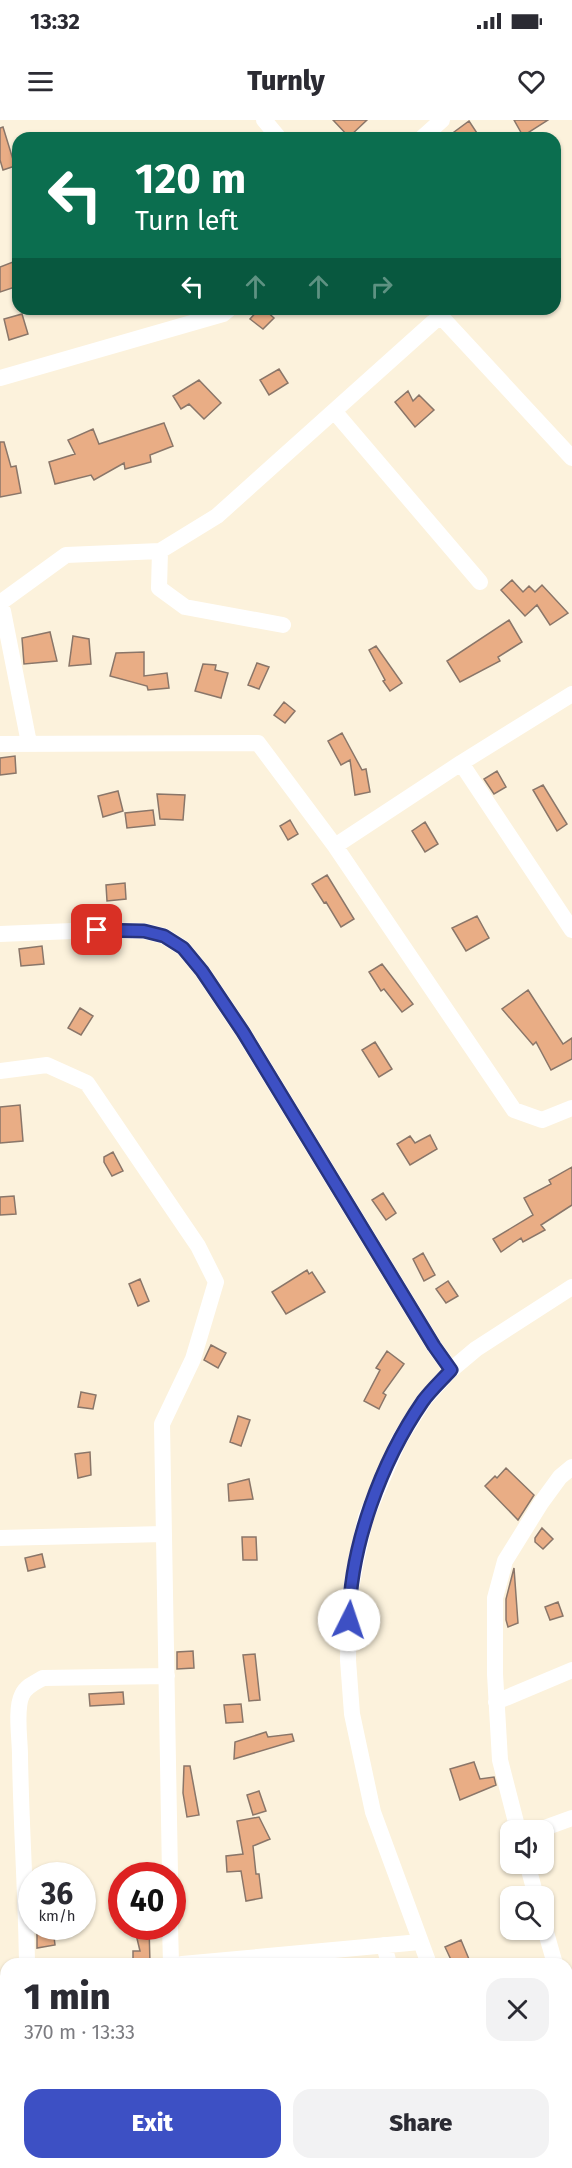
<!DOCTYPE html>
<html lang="en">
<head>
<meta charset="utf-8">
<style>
  body { margin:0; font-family:"Fira Sans",sans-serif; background:#f2f2f3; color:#2b2b33; height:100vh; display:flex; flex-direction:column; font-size:22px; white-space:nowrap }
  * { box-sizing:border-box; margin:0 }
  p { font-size:20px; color:#7c7c81 }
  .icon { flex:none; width:33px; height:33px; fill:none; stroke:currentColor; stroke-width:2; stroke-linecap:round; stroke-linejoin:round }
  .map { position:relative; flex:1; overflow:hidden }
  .panel { position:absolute; left:0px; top:1838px; width:573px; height:212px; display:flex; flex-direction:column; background:#fff; border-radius:18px 18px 0 0; box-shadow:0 2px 4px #0004 }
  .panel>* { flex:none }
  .top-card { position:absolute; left:12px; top:12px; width:549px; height:183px; border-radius:18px; box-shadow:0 2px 4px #0004; background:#0b6e4f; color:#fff; overflow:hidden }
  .fabs { position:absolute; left:500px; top:1700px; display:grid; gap:12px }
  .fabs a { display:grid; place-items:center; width:54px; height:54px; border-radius:12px; background:#fff; box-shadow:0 2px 4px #0004; font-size:30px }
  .speed { position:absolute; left:18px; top:1742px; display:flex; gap:12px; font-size:30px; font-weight:700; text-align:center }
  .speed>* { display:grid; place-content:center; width:78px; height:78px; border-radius:50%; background:#fff; box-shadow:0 2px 4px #0004; line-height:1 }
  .speed small { font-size:15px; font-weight:400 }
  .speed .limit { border:9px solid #d22; background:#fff; color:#111 }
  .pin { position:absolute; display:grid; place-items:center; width:51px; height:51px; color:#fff; margin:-26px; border-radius:12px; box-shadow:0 3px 9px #0006 }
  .me { position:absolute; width:66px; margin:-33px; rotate:4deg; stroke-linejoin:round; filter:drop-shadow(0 0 4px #0008) }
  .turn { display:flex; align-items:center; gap:21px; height:126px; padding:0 24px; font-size:27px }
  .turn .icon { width:78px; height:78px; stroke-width:2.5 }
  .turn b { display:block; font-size:42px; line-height:51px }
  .lanes { display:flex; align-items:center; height:57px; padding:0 24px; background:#0003; justify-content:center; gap:30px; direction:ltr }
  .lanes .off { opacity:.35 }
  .round { display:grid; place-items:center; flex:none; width:63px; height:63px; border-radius:18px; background:#f2f2f3 }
  .headline { display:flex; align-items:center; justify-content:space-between; height:102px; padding:0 24px }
  h1 { font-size:36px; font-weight:800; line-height:45px }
  .primary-button { display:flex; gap:12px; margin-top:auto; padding:12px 24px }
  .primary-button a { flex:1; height:69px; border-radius:18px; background:#3d50c4; color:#fff; font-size:24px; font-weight:800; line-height:69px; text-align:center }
  .primary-button a+a { background:#f2f2f3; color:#2b2b33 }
  .status { display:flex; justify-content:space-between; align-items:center; height:42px; padding:0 30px; background:#fff; direction:ltr }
  .status svg { height:16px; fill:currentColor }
  header { display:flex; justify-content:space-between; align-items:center; height:78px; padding:0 24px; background:#fff; font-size:27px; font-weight:800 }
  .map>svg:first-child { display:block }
  .building { fill:#e9ad85; stroke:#8a7669; stroke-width:1.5 }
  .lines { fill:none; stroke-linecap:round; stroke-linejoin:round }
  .minor { stroke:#fff; stroke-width:16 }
  .route-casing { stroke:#28347f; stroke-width:15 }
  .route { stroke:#3d50c4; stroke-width:10 }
</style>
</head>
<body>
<div class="status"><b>13:32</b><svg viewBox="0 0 49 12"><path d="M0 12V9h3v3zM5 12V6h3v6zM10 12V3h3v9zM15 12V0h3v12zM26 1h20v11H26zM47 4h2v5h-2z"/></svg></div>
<header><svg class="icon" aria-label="menu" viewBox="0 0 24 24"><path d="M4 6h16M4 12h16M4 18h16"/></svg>Turnly<svg class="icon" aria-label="heart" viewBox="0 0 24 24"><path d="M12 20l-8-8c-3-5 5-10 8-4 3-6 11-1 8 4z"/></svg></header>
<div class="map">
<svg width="572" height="2048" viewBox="0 0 572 2048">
  <rect width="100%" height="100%" fill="#fcf2dc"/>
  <!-- building -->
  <path class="building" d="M333 0H367L349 17Z
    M514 0H548L523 16Z
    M469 1 477 13 470 18H446Z
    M3 7 15 46 3 50 0 40V8Z
    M18 140V166L0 172V147Z
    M259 189H264L274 198 263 209 250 199Z
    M22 194 28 214 9 220 4 199Z
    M279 249 288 263 269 275 260 260Z
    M199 260 221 283 204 299 189 284 181 289 173 276Z
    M408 271 413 281 419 275 434 290 415 307 395 282Z
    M164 303 173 326 150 335 151 342 125 349 124 343 94 360 91 355 55 364 49 342 75 334 68 320 93 309 99 324Z
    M0 322H4L11 347 16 346 21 373 0 377Z
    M512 460 523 472 529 466 535 472 542 465 568 493 550 505 537 485 525 496 501 470Z
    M509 500 522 522 498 537 500 541 460 562 447 541Z
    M50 512 57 541 24 544 22 518Z
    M73 516 89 519 91 544 69 546Z
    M376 526 402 563 390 571 383 561 385 560 369 530Z
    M144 532V556L167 553 169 568 148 570 147 566 110 556 116 533Z
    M257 543 269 547 259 569 248 565Z
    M203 544 216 545 215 550 228 553 221 578 195 571Z
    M284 582 295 591 285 603 274 595Z
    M342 613 362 650 366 649 370 672 355 675 350 640 341 645 328 621Z
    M15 636 16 653 0 655V638Z
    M497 651 506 667 494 674 484 659Z
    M543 665 567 704 557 711 533 670Z
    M118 671 123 691 103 697 98 676Z
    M157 674 185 675 183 700 160 699Z
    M153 690 155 705 127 708 125 693Z
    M290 700 298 714 288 720 280 706Z
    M425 702 438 724 425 732 412 711Z
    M327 755 354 799 341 807 326 782 324 783 312 764Z
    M125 763 126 779 107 781 106 765Z
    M477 796 489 818 466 831 452 808Z
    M42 826 44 844 21 846 19 829Z
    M382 844 413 884 402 892 384 869 381 871 369 852Z
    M528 870 563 924 572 918V939L551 950 536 922 533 925 502 889Z
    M80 888 93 896 81 915 68 908Z
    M375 922 392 949 379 957 362 930Z
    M20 985 23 1021 0 1023V987Z
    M430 1015 437 1029 410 1045 397 1024 410 1016 415 1023Z
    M113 1032 123 1051 112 1056 104 1042V1037Z
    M572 1047V1085L541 1105 545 1110 523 1122 521 1118 501 1132 493 1119 533 1095 524 1078 551 1064 549 1060Z
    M383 1073 396 1093 386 1100 372 1080Z
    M14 1076 16 1094 0 1095V1077Z
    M423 1133 435 1155 424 1161 413 1139Z
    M307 1150 309 1154 312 1152 325 1172 286 1194 272 1172Z
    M140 1159 149 1181 138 1186 129 1164Z
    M448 1161 458 1176 446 1183 436 1169Z
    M211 1225 226 1233 218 1248 204 1240Z
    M387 1231 404 1244 383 1273 386 1275 379 1289 364 1281 380 1250 376 1248Z
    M81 1272 96 1275 93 1289 78 1287Z
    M238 1296 250 1300 241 1326 230 1322Z
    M90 1332 91 1355 78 1358 75 1334Z
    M506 1348 534 1375 518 1400 485 1366 495 1356 497 1358Z
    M249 1359 253 1379 229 1381 228 1364Z
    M542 1408 553 1419 543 1429 535 1422V1418Z
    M242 1417H256L257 1440H243Z
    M42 1434 45 1447 28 1451 25 1438Z
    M514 1448 518 1503 508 1507 506 1500V1479Z
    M558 1482 563 1496 550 1500 545 1487Z
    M193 1531 194 1548 177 1549V1532Z
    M255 1534 260 1580 249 1581 243 1535Z
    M123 1572 124 1584 90 1586 89 1574Z
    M241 1584 243 1602 226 1603 224 1585Z
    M266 1612 268 1617 292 1614 294 1621 234 1639 235 1622Z
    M474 1642 480 1659 494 1657 496 1665 460 1680 450 1649Z
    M184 1646H190L199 1695 187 1697 183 1673Z
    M259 1671 266 1691 253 1695 247 1675Z
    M259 1697 270 1719 253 1726 256 1754H259L262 1778 246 1781 241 1751 227 1752 226 1736 243 1734 237 1701Z
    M134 1806H149L150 1844H133V1831H140Z
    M53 1809 55 1825 37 1828V1810Z
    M461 1820 471 1844H453L445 1827Z"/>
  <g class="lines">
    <!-- minor -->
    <path class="minor" d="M264 0 279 18
      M422 18 442 0
      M434 189 572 338
      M0 258 223 194 229 189
      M334 291 480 462
      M160 431 159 468 185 487 283 505
      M0 483 66 435 160 431 217 396 440 196
      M0 485 3 491 29 623
      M0 624 258 623 335 726 514 990 542 1000 572 988
      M461 643 572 574
      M335 726 461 643 572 810
      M0 814 97 810 144 811 164 816 183 828 202 851 243 912 434 1226 451 1250
      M0 951 47 945 87 963 198 1126 216 1162 193 1239 162 1304 170 1755
      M0 1418 164 1414
      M496 1582 572 1550
      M518 1710 500 1640 495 1554V1478L505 1441 541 1383 560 1357 572 1347
      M539 1710 572 1698
      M527 1743 536 1776
      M543 1802 555 1844
      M170 1806 171 1844
      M384 1825 389 1844
      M27 1844C26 1774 21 1705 20 1635 20 1619 15 1589 22 1575 26 1566 36 1562 43 1558L167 1556
      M182 1844 420 1822
      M429 1844 373 1692 352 1594 348 1540 349 1480 356 1441 366 1397 399 1320 424 1280 451 1250 476 1229 572 1167
      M567 1861 572 1859
      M567 2014 572 2012
      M31 2043 32 2048
      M174 2043V2048
      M256 2043V2048
      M437 2043 438 2048
      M503 2043 505 2048"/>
  </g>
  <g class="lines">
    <defs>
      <path id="route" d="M97 810 144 811 164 816 183 828 202 851 243 912 434 1226 451 1250C442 1260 431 1270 423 1281 381 1342 350 1426 349 1500"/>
    </defs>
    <!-- route casing -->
    <use href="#route" class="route-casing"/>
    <!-- route -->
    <use href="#route" class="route"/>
  </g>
</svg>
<div class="fabs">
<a><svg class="icon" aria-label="sound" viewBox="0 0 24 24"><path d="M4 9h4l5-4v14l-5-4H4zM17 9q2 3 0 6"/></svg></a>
<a><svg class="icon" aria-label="search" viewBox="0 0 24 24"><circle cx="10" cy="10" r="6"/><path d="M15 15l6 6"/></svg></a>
</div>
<div class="speed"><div>36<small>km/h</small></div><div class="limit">40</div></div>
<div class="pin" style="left:97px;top:810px;background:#d93025"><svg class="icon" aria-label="arrive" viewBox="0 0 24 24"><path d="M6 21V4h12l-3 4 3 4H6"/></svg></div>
<svg class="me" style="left:349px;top:1500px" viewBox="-20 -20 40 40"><circle r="19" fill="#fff"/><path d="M0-13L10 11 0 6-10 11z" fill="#3d50c4"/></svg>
<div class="top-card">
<div class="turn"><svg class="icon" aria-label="left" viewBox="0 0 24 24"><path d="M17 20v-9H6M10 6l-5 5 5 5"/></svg><div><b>120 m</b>Turn left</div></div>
<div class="lanes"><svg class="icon" aria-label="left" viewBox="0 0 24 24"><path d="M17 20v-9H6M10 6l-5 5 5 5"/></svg><svg class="icon off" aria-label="ahead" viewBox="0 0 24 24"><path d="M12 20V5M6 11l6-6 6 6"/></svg><svg class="icon off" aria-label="ahead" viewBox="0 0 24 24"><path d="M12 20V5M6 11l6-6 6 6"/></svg><svg class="icon off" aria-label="right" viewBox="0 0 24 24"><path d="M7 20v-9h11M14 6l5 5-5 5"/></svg></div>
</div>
<section class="panel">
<div class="headline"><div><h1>1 min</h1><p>370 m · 13:33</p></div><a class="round"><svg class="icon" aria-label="close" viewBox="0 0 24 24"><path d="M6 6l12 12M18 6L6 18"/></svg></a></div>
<div class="primary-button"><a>Exit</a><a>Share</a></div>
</section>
</div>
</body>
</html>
